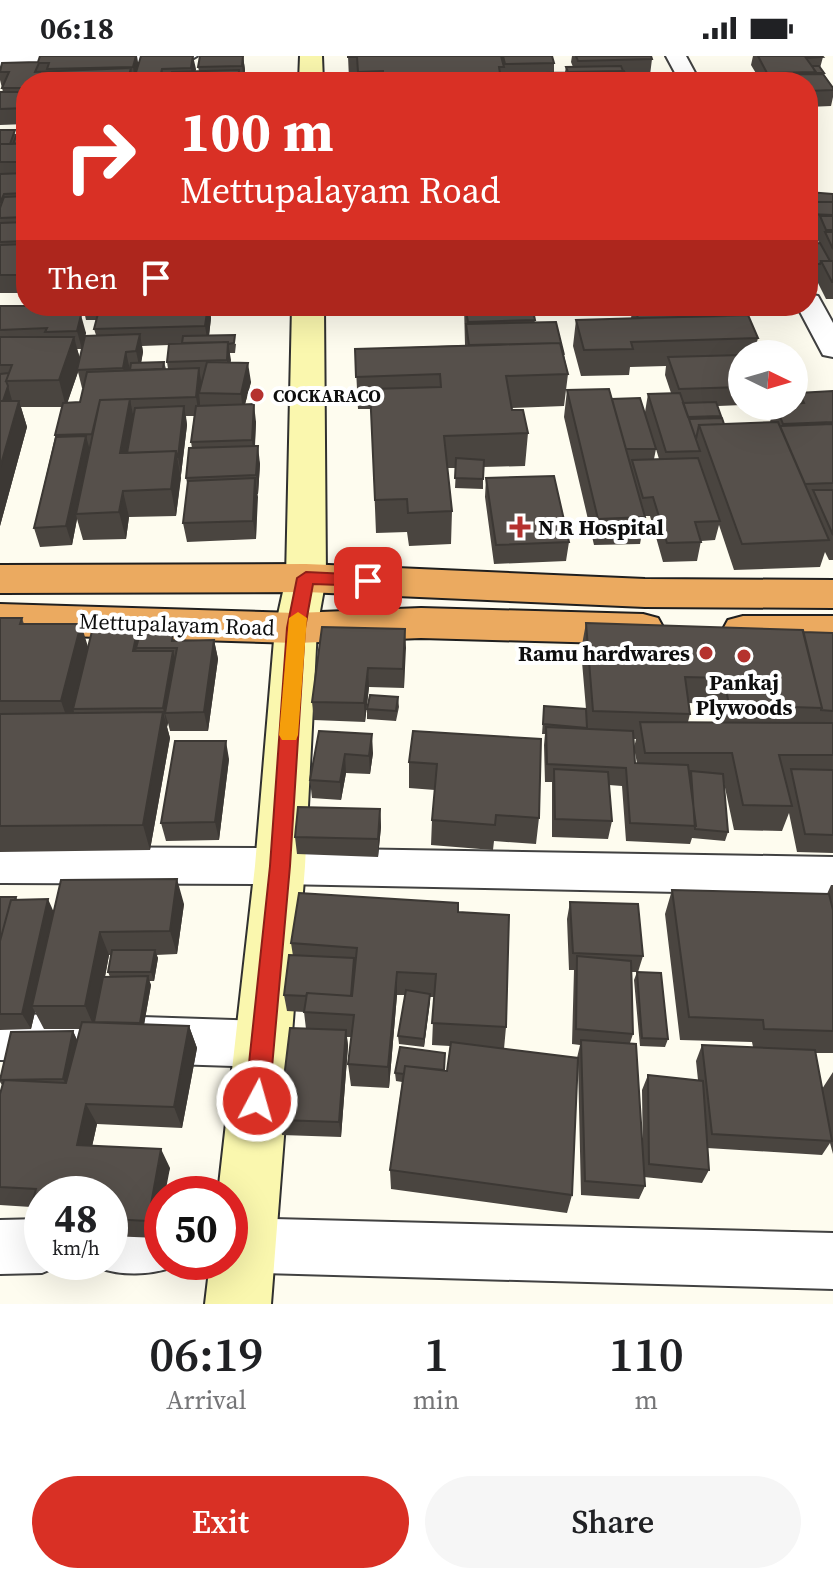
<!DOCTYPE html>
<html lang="en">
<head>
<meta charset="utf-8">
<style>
  body { margin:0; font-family:"Source Serif 4",serif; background:#f6f6f6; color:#202124; height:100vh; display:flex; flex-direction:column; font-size:30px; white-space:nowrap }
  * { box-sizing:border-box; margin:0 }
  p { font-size:26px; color:#757577 }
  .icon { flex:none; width:44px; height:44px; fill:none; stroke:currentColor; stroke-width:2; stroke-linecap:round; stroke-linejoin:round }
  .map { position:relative; height:1248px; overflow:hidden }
  .details { display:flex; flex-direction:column; background:#fff; flex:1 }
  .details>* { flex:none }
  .top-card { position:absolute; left:16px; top:16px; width:802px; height:244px; border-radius:32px; box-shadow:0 8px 32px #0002; background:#d93025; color:#fff; overflow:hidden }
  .needle { width:52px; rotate:95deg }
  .fabs { position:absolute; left:728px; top:284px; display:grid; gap:16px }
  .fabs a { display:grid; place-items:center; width:80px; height:80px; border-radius:50%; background:#fff; box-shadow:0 8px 32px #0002; font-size:40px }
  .speed { position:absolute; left:24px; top:1120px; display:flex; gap:16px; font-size:40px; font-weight:700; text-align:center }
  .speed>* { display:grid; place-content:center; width:104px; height:104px; border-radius:50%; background:#fff; box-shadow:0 8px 32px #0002; line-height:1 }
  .speed small { font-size:20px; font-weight:400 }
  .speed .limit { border:12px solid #d22; background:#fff; color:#111 }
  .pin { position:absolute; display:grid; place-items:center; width:68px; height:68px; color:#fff; margin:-34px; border-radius:16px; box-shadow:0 4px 12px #0006 }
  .me { position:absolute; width:88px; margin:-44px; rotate:6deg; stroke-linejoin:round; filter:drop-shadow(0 0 6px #0008) }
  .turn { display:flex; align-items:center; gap:28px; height:168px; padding:0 32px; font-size:36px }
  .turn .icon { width:104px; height:104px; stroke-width:2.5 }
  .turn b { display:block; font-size:56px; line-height:68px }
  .then { display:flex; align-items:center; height:76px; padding:0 32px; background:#0003; gap:16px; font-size:30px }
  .eta { display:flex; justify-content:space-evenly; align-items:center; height:136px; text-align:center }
  .eta b { font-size:48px; font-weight:600; line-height:56px }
  .button { display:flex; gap:16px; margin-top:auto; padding:16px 32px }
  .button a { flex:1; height:92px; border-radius:48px; background:#d93025; color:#fff; font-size:32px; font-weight:600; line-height:92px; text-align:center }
  .button a+a { background:#f6f6f6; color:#202124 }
  .status { display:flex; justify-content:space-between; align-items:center; height:56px; padding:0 40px; background:#fff; direction:ltr }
  .status svg { height:22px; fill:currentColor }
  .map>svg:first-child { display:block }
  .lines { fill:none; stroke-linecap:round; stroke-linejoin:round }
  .street-casing { stroke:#414141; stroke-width:4 }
  .secondary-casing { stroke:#303030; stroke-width:4 }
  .highway-casing { stroke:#1f1f1f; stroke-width:4 }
  .street { fill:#fff; fill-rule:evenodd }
  .secondary { fill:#faf7ae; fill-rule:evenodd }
  .highway { fill:#ebaa60; fill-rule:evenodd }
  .wall { fill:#4a4540; fill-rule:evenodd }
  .shaded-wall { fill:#3c3834 }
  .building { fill:#56504b; stroke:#3c3834; stroke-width:2 }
  .route { fill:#d93025; stroke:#8d1f18; stroke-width:2 }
  .slow { fill:#f59e0b }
  .poi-dot { fill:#b5322e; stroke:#fff; stroke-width:3 }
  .labels { text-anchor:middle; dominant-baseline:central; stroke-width:8; stroke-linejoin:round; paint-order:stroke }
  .far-poi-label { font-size:18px; font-weight:bold; fill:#0e0e0e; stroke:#fff; text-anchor:start }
  .poi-label { font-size:22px; font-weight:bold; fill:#0e0e0e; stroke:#fff; text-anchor:start }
  .street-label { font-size:22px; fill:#0e0e0e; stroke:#fff }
</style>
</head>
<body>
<div class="status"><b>06:18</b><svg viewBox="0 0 49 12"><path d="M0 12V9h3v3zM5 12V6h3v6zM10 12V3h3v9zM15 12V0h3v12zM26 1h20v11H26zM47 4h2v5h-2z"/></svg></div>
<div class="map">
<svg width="833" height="1248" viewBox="0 0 833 1248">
  <rect width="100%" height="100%" fill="#fefcef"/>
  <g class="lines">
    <defs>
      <path id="street" d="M0 0H197L187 6 0 11Z
        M666 0H686L700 26H680Z
        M808 238 818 240 833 267V301L823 299 797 250H808Z
        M0 791 280 792 833 801V839L280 828 0 827Z
        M0 958 60 959 77 966 84 982 77 998 60 1005 0 1004Z
        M142 961 263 965 280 972 287 988 280 1004 263 1011 142 1007 125 1000 118 984 125 968Z
        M162 1162V1206H182L181 1208C153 1220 119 1221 91 1209L89 1206H110V1163Z
        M230 1162 833 1177V1233L230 1216 210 1206H230Z
        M42 1163V1206H63L61 1209 42 1217 0 1218V1164Z"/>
      <path id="secondary" d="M300 0H322L323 26H299Z
        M292 250H324L326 522 317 572 305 810 271 1248H205L210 1206H230V1138H218L255 810 275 572 286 522Z"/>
      <path id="highway" d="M306 508 645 523 833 524V552L645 551 306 536 0 537V509Z
        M0 548 296 557 421 552 643 558 658 562 664 573 658 584 643 588 421 582 296 587 0 578Z
        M743 560H833V590H743L728 586 722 575 728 564Z"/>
    </defs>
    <!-- street casing -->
    <use href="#street" class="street-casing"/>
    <!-- secondary casing -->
    <use href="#secondary" class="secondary-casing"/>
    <!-- highway casing -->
    <use href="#highway" class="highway-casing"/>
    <!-- street -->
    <use href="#street" class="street"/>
    <!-- secondary -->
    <use href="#secondary" class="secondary"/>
    <!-- highway -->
    <use href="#highway" class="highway"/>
  </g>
  <!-- wall -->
  <path class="wall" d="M243 0 245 14 244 25 241 26H26V68L0 69V36H3L0 24V11L2 7 138 8 196 13 195 15H199L198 11Z
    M348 0H552L554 7V17L565 16 566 11H573L571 6 572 0H651L652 3 650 19H625L545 26V23L504 24V20L503 26H358V23H349Z
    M753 0H822L823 1 820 12 833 32V41L831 50 808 51V26H743L745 19H757L751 9Z
    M26 73V237H0V74L16 78Z
    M808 136 833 138V243H826L816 223 818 217H812L808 211V188L819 187 815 177V176L808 175Z
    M0 250H73L75 259 86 277 85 280 96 279 94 273 96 264H86L84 255 85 250H243L210 251 211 262 209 280 236 288 235 297H230V307L251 326 245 348 256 366 255 390 260 408 258 438H257L256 483 187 486 183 467 188 431 186 422 192 392 191 386 194 360H186L187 369 176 460 129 461 126 483 83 484 77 463 72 489 40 491 34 472 62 351H21L27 371 0 470ZM169 289 167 306 168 313H166L164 306H141L143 296 142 290ZM77 293H82L80 302ZM78 316 82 332H84L80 346 67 347Z
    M464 250H532L535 267 564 299 568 318 564 350 512 352 528 377 525 410 483 411V433L455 432 456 412H447L452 455 451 488 409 490 407 476 376 477 371 353H358L355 293 465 289Z
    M633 250H722L726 260 758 282 754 298H742V349L718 350 721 360V362L724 368 770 366 774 350H794L796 347 799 337 833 335V504H829L825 496 820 511 734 514 719 469 715 484 701 485 697 505 663 506 650 460H645L640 488 594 489 564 361 567 334 612 343 645 356 648 338 671 337 665 319 666 310 630 311 629 319 581 320 573 290 576 264 631 262ZM656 393 659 403H654Z
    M486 422 569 486 566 505 494 508 485 441Z
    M0 562H22L24 568 88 591 138 571 140 578 177 585 214 584 218 603 208 675H170L168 667 167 671 170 682 150 794 0 796Z
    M586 567 833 577V797L797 796 789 757 782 775 734 774 724 727 728 776 725 785 692 782 690 788 626 785 622 730 609 729 612 765 608 783 552 781V726H545L544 689 545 678H542L544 650 586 653 581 594ZM689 647 716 648 719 667 688 666 690 658ZM634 683H636L634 692 637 707H635Z
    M405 573 404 632 369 631 365 666 314 664 312 646Z
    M398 641 399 651 396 665 367 663V653Z
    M319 675 373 697 370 718 346 717 341 744 312 742 310 724Z
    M413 675 539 762 536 788 494 785 493 794 431 789 432 764 435 734 409 732V706Z
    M229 703 219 784 166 785 161 767Z
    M380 753 381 771 378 801 297 798 295 781Z
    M831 829H833V997H815L822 1033 833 1016V1098L830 1087 822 1099 707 1092 709 1114 702 1127 644 1121 645 1130 639 1143 581 1139 578 1007 572 1139 567 1157 391 1133 390 1114 402 1026 396 1025 395 1017 447 1015 450 990 432 989 434 941H430L424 991 399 988 398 980 405 939H397L389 1032 351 1030 348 1008 351 981H347L348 990 341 1081 282 1079 279 1064 306 973 304 956 287 955 284 939 293 900 291 887 458 856 506 971 504 993 577 1002 580 989 572 988 574 914H569L567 863 570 846 643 900 638 916 668 983 665 991 640 990 634 924 637 916H632L633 978 630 987 643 1106 642 1034 648 1019 698 1024 696 1005 702 989 753 991 752 986 680 984 665 858 672 834 827 838Z
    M0 841H16L17 844 54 855 184 848 177 898 156 899 158 902 154 925H149L151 929 144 968 189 970 197 992 182 1072 97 1068 92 1090 170 1112 162 1138V1156L158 1182 110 1180V1138H42V1177L29 1159 31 1151 0 1149V1038L2 1029 0 1026V1020L73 975 77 984 80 973H44L35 956 31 973 0 974ZM109 899H111L108 916 110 921H105Z"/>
  <!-- shaded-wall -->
  <path class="shaded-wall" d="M136 0H137L139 12 135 26 133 11Z
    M193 0 196 13 193 26 191 12Z
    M243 0 245 14 244 25 242 10Z
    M131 12 133 26H127Z
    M162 13 164 26H159Z
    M72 250H73L77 266 69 259Z
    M208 250H209L211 262 208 288 205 270Z
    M81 259 86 277 82 293 77 275Z
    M140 278 143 296 140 314 136 295Z
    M74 281 81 307 77 314 78 316 66 351 59 324Z
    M228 286 231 304 229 323 227 304Z
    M126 296 130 314 127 330 123 312Z
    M248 307 251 326 243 356 241 338Z
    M199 312 202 330 199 337 200 347 199 360 196 341Z
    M8 330 13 348 3 346Z
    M130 343 135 369 130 402 120 397Z
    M19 345 27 371 0 470V412Z
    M254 348 256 366 254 402 252 384Z
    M184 350 187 369 181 419 178 401Z
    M86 380 91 398 76 458 77 463 72 489 66 470Z
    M258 390 260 408 258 438 256 419Z
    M176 395 181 422 176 460 171 433Z
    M255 422 258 441 256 483 253 465Z
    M123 435 129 461 126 483 119 456Z
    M81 568 89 594 73 653 74 655 70 671 61 645Z
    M138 571 143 590 136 592 140 605 133 595Z
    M405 573 406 592 404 632 403 613Z
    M214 584 218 603 208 675 204 656Z
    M173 595 178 613 165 657 168 667 167 671 163 652Z
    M368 612 369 631 365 666 364 647Z
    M163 656 170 682 150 794 143 769Z
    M372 678 373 697 370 718 369 700Z
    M226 685 229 703 219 784 215 766Z
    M345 698 346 717 341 744 340 726Z
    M380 753 381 771 378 801V783Z
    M177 823 184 848 177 898 170 875Z
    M48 843 56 861 32 950 35 956 31 973 22 958Z
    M100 876 109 899 95 973 85 950Z
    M155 894 158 902 154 925 151 916Z
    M397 916V939L389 1032 388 1011Z
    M148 920 151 929 143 975 140 967Z
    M430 938V946L424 991V983Z
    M189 970 197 992 182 1072 174 1051Z
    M346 974 348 990 341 1081 339 1066Z
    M73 975 80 991 71 1038 63 1023Z
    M86 1048 97 1068 88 1109 77 1089Z
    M161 1093 170 1112 165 1138H162V1156L158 1182 148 1165Z"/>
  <!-- building -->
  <path class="building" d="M40 0H136L133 11 47 13 49 7H39L35 16 131 12 127 26H26V32H2L9 16H0L2 7 38 6Z
    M141 0H193L191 12 162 13 159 26H133Z
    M200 0H243L242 10 198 11Z
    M348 0H501L504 11H499L500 17 383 20V15L358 16 357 1H348Z
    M503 0H552L554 7 505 8Z
    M576 0H651L652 3 578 5Z
    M758 0H822L823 1 806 2 816 16 767 17Z
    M621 10 623 15 568 16 566 11Z
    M812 10H819L824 17H816Z
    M239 14 238 26H170L172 16Z
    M624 15 628 26H549L546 17Z
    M823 18 833 32V34L808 35V26H749L745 19Z
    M501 19 503 26H463L462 20Z
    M0 36H26V52L0 53Z
    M19 73H26V87L13 88Z
    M0 74H15L10 88H0Z
    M26 87V106H0V88Z
    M26 117V137L4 138 0 147V118Z
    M808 136 833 138V146H808Z
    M26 140V161L0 162V152L4 141Z
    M808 146H833V159L808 158Z
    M820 160H833V174H826Z
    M26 166V185L0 186V167Z
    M825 176H833V193Z
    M820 187 830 205H821L820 208H814L808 198V188Z
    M26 188V219H0V189Z
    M821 205H833V226H832Z
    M0 250H72L69 259H81L77 275 45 276 47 272 0 274Z
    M85 250H100L99 254 84 255Z
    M100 250H208L205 270 94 273Z
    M465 250H532L535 264 468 266Z
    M634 250H722L726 260 638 262Z
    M748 259 758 282 631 286 633 293 584 294 576 264Z
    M556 266 564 299 560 287 469 289 466 268Z
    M140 278 136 295 126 296 123 312 77 314 85 280Z
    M235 279 234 287 228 288V286L182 287 183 280Z
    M0 281H74L59 324 6 325 12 309H0Z
    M228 286 227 304 167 306 169 288Z
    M560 287 568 318 506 320 512 354H523L528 377 444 380 452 455 408 457 407 443 375 444 370 333 441 331 440 318 356 321 355 293Z
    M742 299V331L679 333 668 301Z
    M164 306 163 313 130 314 131 307Z
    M207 306 248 307 241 338 199 337Z
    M199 312 196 341 100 344 92 378 55 379 63 347 80 346 87 316Z
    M9 317 6 325 8 330 3 345H0V318Z
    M609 333 645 461 598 463 567 334Z
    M833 335V366L783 368 776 350H794V348L804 347 799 337Z
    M680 337 700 395 666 396 648 338Z
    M640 342 656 393H626L612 343Z
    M130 343 120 397 176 395 171 433 123 435 119 456 76 458 100 344Z
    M0 345H19L0 412Z
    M716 346 721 360 688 361 683 347Z
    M254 348 252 384 191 386 196 350Z
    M184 350 178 401H177L176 395 127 397 135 352Z
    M722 362 724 368 699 369 696 383 689 363Z
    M778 366 829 484 742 488 699 369Z
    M833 368V427L805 428 780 370Z
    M86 380 66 470 34 472 56 381Z
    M258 390 256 419 186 422 189 392Z
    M456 402 484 404 483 423 455 422Z
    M698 402 720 465 695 466 701 486 667 487 653 441 643 442 632 404Z
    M554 420 569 486 496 489 486 422Z
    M255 422 253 465 183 467 188 425Z
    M813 434H833V479Z
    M0 562H22L20 568H81L61 645H0Z
    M586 567 803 574 822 652 729 649 724 622 685 621 690 658 593 655Z
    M93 571H138L133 595H173L163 652 73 653Z
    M322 571 405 573 403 613 368 612 364 647 312 646Z
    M141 574H174L172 585 214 584 204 656 165 657 177 592H136Z
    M803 576 833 577V655L821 654V652H822Z
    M370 639 398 641 396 655 367 653Z
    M544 650 586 653 587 672 543 668Z
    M163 656 143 769 0 770V658Z
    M640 666 833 667V699H779L792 750 743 749 732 697H645Z
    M546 671 633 675 635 707 688 709 696 770 630 767 626 712 547 708Z
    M319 675 372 678 369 700 345 698 340 726 310 724Z
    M413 675 541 683 539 762 496 759 495 769 432 764 437 708 409 706Z
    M175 685H226L215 766 161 767Z
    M554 713 608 716 612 765 555 763Z
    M791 713 833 714V779L805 778Z
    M691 715 723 718 728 776 695 773Z
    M298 751 380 753 378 783 295 781Z
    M177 823 170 875 100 876 85 950H32L61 824Z
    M672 834 829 838 833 854V975L764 973 763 964 689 961Z
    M299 837 458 847V856L509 859 506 971 432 967 436 918 397 916 388 1011 348 1008 354 959 304 956 307 937 352 940 357 892 291 887Z
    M0 841H16L15 844H11L0 885Z
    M48 843 22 958H0V885L11 844Z
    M570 846 638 848 643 900 573 897Z
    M112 894H155L151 916H108Z
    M289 899 354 902 351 940 307 937 306 940 284 939Z
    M577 900 631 905 633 978 576 973Z
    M637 916 661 917 668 983 642 982Z
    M148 920 140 967 94 966 103 921Z
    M406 934 430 938 424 983 398 980Z
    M82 966 189 970 174 1051 86 1048 77 1089 161 1093 148 1165 110 1163V1138H42V1160L29 1159 36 1133 0 1131V1038L4 1024 66 1027Z
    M290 972 346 974 339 1066 279 1064Z
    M73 975 63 1023 0 1024 11 976Z
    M581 984 636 988 645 1130 585 1125Z
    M451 986 578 1002 572 1139 390 1114 405 1010 447 1015Z
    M702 989 815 994 832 1085 712 1078Z
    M400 991 445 997 444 1014 405 1010 404 1018 395 1017Z
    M648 1019 703 1025 709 1114 649 1108Z"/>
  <!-- route -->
  <path class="route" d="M306 516 368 519 376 525 368 530 313 528 305 572 290 810 269 1045 266 1053 257 1057 249 1053 245 1045 270 810 287 572 297 522Z"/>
  <!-- slow -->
  <path class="slow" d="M298 556 307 562 298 679 296 684H282L279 679 289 562Z"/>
  <!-- markers -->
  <g class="poi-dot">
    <circle cx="257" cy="339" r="8"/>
    <path d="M516 459h8v8h8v8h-8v8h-8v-8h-8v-8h8z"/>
    <circle cx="706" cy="597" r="8"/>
    <circle cx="744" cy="600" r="8"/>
  </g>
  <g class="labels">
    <!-- far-poi labels -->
    <g class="far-poi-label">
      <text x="273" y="339">COCKARACO</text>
    </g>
    <!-- poi labels -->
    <g class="poi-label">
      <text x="538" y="471">N R Hospital</text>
      <text x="690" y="597" text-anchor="end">Ramu hardwares</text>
      <text x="744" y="626" text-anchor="middle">Pankaj<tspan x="744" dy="25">Plywoods</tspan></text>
    </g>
    <!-- street labels -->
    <g class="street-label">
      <text transform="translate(177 568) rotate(2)">Mettupalayam Road</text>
    </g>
  </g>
</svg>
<div class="fabs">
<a><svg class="needle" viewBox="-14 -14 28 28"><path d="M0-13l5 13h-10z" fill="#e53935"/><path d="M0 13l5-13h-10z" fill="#757577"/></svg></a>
</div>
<div class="speed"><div>48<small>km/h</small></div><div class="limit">50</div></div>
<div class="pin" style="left:368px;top:525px;background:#d93025"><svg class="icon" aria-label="arrive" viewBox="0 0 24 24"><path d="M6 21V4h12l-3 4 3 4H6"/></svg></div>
<svg class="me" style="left:257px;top:1045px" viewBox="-20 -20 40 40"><circle r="17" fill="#d93025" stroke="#fff" stroke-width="3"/><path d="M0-11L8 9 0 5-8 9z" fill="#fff"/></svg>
<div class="top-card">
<div class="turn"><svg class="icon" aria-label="right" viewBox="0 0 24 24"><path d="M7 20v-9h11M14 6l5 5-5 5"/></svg><div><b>100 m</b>Mettupalayam Road</div></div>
<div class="then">Then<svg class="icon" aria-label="arrive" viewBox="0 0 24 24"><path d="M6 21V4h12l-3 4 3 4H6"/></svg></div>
</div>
</div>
<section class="details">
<div class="eta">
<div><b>06:19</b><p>Arrival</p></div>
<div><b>1</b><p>min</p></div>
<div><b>110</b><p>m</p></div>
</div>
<div class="button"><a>Exit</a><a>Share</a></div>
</section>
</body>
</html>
